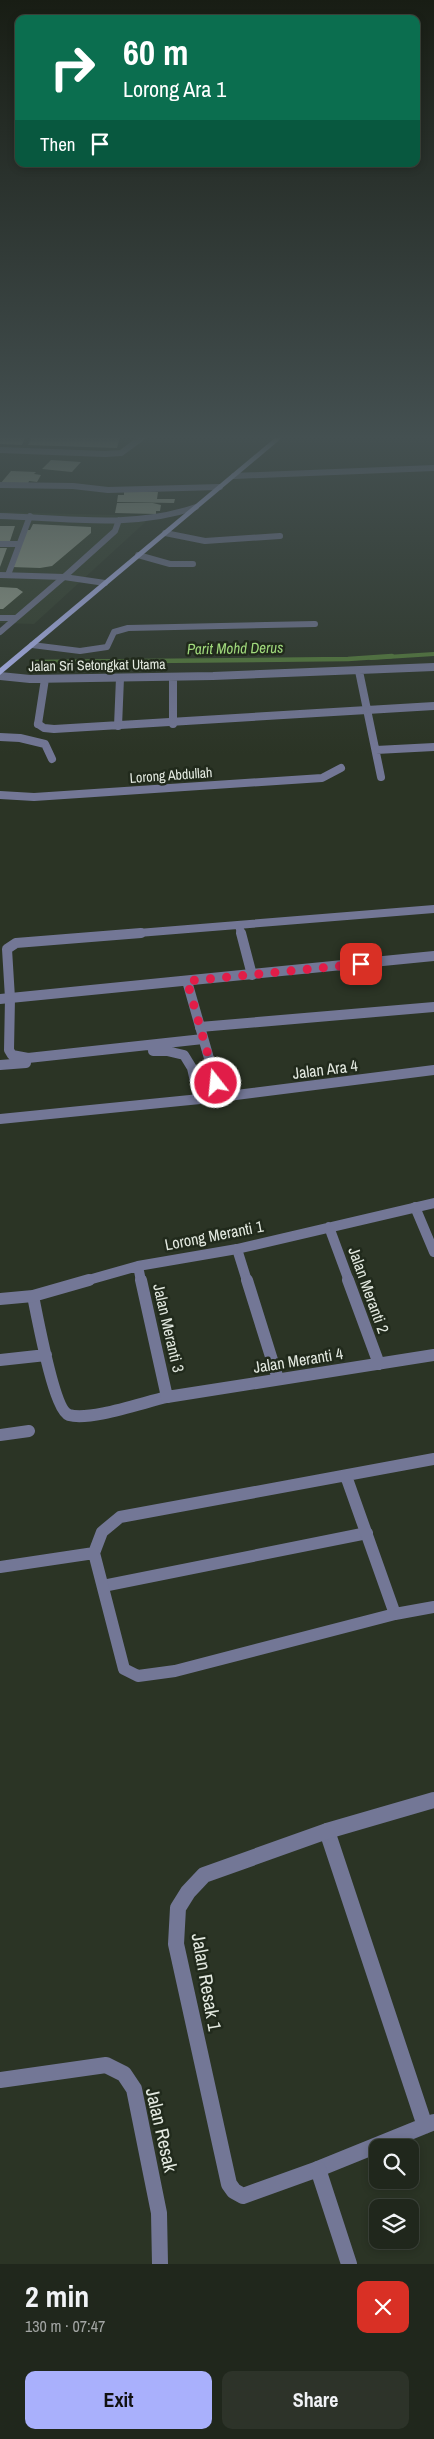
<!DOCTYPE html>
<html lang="en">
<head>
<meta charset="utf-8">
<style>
  body { margin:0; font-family:"Archivo Narrow",sans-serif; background:#2d3329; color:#f1f3f6; height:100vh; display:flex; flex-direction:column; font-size:19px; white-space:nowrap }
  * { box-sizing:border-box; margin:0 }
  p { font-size:16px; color:#a2a5a3 }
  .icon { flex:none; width:28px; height:28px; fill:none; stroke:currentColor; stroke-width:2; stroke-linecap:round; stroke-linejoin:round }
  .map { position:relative; height:2264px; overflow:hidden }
  .side { display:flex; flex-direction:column; background:#20271c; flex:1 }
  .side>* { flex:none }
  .guide { position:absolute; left:15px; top:15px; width:405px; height:152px; border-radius:10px; box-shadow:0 2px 8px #0003,0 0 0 1px #3d443b; background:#0b6e4f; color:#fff; overflow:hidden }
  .fabs { position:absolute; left:369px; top:2139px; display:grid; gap:10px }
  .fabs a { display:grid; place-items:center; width:50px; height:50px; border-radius:10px; background:#20271c; box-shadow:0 2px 8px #0003,0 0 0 1px #3d443b; font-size:25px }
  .pin { position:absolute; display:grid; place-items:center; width:42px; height:42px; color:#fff; margin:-21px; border-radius:10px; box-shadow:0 2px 8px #0006 }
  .me { position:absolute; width:55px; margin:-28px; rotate:344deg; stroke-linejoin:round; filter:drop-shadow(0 0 4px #0008) }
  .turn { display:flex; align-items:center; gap:18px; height:105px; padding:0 25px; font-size:22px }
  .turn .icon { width:65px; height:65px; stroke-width:2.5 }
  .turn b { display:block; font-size:35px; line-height:42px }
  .then { display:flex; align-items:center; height:48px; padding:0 25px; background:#0003; gap:10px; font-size:19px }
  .round { display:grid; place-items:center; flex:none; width:52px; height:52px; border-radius:10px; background:#2d3329 }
  .head { display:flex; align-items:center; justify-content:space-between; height:85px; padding:0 25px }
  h1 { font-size:30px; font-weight:800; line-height:38px }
  .button { display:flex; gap:10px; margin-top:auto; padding:10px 25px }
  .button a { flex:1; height:58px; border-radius:10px; background:#a9b0fc; color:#111; font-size:20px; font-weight:800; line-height:58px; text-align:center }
  .button a+a { background:#2d3329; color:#f1f3f6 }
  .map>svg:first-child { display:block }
  .built { fill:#333f2c }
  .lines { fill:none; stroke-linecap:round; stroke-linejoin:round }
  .stream-far1 { stroke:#557d3a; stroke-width:4 }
  .stream { stroke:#557d3a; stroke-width:4.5 }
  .building { fill:#99a493 }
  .lane-far4 { stroke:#737796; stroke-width:6 }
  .lane-far3 { stroke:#737796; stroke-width:8 }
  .lane-far2 { stroke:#737796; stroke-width:10 }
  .lane-far1 { stroke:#737796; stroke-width:12 }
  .lane { stroke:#737796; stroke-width:16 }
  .street-far4 { stroke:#737796; stroke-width:6 }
  .street-far3 { stroke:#737796; stroke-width:8 }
  .street-far2 { stroke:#737796; stroke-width:10 }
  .street-far1 { stroke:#737796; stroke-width:12 }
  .street { stroke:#737796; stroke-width:16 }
  .primary { fill:#b5bcfc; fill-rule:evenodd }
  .route { stroke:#e11d48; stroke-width:9; stroke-dasharray:0 16.2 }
  .labels { text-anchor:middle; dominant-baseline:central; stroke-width:5; stroke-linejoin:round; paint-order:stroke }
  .far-street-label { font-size:14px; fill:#e3e9e0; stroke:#212a1c }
  .far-water-label { font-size:15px; font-style:italic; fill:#a0d97c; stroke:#212a1c }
  .street-label { font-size:16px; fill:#e3e9e0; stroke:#212a1c }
  .near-street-label { font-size:19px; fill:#e3e9e0; stroke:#212a1c }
</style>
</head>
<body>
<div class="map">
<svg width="434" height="2264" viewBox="0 0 434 2264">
  <rect width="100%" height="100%" fill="#2b3425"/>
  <!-- built -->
  <path class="built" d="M0 512 152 516 34 624 0 623Z"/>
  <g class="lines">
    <!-- stream-far1 -->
    <path class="stream-far1" d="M371 658 434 654"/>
    <!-- stream -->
    <path class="stream" d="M36 662 348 659 392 656"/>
  </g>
  <!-- building -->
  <path class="building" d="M0 437H25L22 445 0 444Z
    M32 437H120L117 448 28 445Z
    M51 460 81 462 72 472 42 469Z
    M11 471 36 472 34 474 41 475 37 482 29 481 28 484H0Z
    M124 491 158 492 157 499H175L174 503 117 502 118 495H124Z
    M117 503H153L161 505 160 511H156V514L115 513Z
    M33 524 91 527V533L52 566 40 568 11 567 25 530H30Z
    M0 526H15L9 544H0Z
    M0 548H7L0 567Z
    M0 587 17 588 23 592 3 609H0Z"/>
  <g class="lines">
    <!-- lane-far4 -->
    <path class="lane-far4" d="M105 454 121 453 143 437
      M165 533 205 541 280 536
      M0 544H19
      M138 555 170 564H193
      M8 575 30 516
      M0 618H16
      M0 632 64 577"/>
    <!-- lane-far3 -->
    <path class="lane-far3" d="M38 724 44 728 54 729 367 710
      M118 726 120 678
      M0 737 20 738 45 744 52 759
      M239 925 241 934
      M126 934 434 909"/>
    <!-- lane-far2 -->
    <path class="lane-far2" d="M141 933 16 943 7 949 10 998 9 1050 12 1055 28 1058 203 1039
      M241 933 252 975
      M200 1027 434 1007
      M153 1051H167L184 1055 192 1068 199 1099
      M0 1065 26 1063
      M415 1207 434 1252
      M237 1249 247 1281"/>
    <!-- lane-far1 -->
    <path class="lane-far1" d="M247 1280 278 1379
      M33 1296C37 1315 54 1410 69 1415 91 1421 144 1402 167 1397
      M0 1360 46 1355
      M103 1586 367 1533"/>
    <!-- lane -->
    <path class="lane" d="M327 1831 425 2126
      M318 2169 434 2122"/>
    <!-- street-far4 -->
    <path class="street-far4" d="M0 450 105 454
      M234 476 434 468
      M0 485 73 486 108 490 220 487
      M0 516C65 518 133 529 196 507
      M0 575 64 577 105 583
      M64 577 115 531 119 520
      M32 645 80 651 107 647 114 632 128 628 315 624"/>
    <!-- street-far3 -->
    <path class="street-far3" d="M359 671 381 777
      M0 676 30 679 213 676 434 667
      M173 677V724
      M367 710 434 706
      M38 724 45 679
      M376 750 434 747
      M0 795 34 797 322 778 341 768"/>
    <!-- street-far2 -->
    <path class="street-far2" d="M187 981 220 1097
      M0 999 434 956
      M0 1119 220 1097 434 1070
      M329 1227 349 1281
      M138 1266 141 1281
      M85 1281 138 1266 237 1249 434 1203"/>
    <!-- street-far1 -->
    <path class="street-far1" d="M141 1280 167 1397 434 1355
      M348 1280 379 1364
      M0 1299 33 1296 89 1280
      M0 1435 29 1431
      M434 1459 120 1517 102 1532 94 1553 124 1669 138 1676 175 1671 395 1614 434 1607
      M346 1476 395 1614
      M0 1567 94 1553"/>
    <!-- street -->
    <path class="street" d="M0 2080 106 2065 124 2074 134 2089 159 2213 160 2264
      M349 2264 318 2169 243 2196 234 2191 229 2184 176 1944 178 1908 188 1892 204 1875 327 1831 434 1800"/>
    <!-- primary -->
    <path class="primary" d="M276 437H283L0 675V668Z"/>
  </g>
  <!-- sky -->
  <linearGradient id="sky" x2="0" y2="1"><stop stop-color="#181d14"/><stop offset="0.58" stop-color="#445051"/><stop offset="1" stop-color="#445051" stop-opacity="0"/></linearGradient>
  <rect width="434" height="754" fill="url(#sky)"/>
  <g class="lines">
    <!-- route -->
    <path class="route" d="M216 1083 187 981 361 964"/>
  </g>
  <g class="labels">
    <!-- far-street labels -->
    <g class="far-street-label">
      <text transform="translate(97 665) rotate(-1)">Jalan Sri Setongkat Utama</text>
      <text transform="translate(171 775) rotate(-4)">Lorong Abdullah</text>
    </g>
    <!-- far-water labels -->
    <g class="far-water-label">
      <text transform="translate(235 648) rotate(-1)">Parit Mohd Derus</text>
    </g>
    <!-- street labels -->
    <g class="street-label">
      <text transform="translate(325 1069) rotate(-7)">Jalan Ara 4</text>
      <text transform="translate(214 1235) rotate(-11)">Lorong Meranti 1</text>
      <text transform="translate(369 1290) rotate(70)">Jalan Meranti 2</text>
      <text transform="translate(169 1328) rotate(77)">Jalan Meranti 3</text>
      <text transform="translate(298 1360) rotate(-9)">Jalan Meranti 4</text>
    </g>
    <!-- near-street labels -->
    <g class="near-street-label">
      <text transform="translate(207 1982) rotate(80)">Jalan Resak 1</text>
      <text transform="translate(162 2130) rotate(77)">Jalan Resak</text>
    </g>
  </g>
</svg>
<div class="fabs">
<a><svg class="icon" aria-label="search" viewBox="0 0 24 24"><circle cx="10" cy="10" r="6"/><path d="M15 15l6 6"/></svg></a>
<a><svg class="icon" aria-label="layers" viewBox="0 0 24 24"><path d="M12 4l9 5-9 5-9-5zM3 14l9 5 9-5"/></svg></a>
</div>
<div class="pin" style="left:361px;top:964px;background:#d93025"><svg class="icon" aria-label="arrive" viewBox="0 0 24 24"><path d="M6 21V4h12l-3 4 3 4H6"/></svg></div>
<svg class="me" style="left:216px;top:1083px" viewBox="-20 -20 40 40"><circle r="17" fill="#e11d48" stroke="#fff" stroke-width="3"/><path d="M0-11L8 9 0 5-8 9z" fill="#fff"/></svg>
<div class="guide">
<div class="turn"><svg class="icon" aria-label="right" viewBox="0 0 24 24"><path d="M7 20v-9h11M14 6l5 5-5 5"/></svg><div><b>60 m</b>Lorong Ara 1</div></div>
<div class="then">Then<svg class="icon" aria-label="arrive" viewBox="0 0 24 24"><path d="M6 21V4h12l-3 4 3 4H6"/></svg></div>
</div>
</div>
<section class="side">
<div class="head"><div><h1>2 min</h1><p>130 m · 07:47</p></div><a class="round" style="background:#d93025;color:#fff"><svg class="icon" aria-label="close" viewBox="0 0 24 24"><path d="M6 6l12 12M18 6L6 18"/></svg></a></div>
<div class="button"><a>Exit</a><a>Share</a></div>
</section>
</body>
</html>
